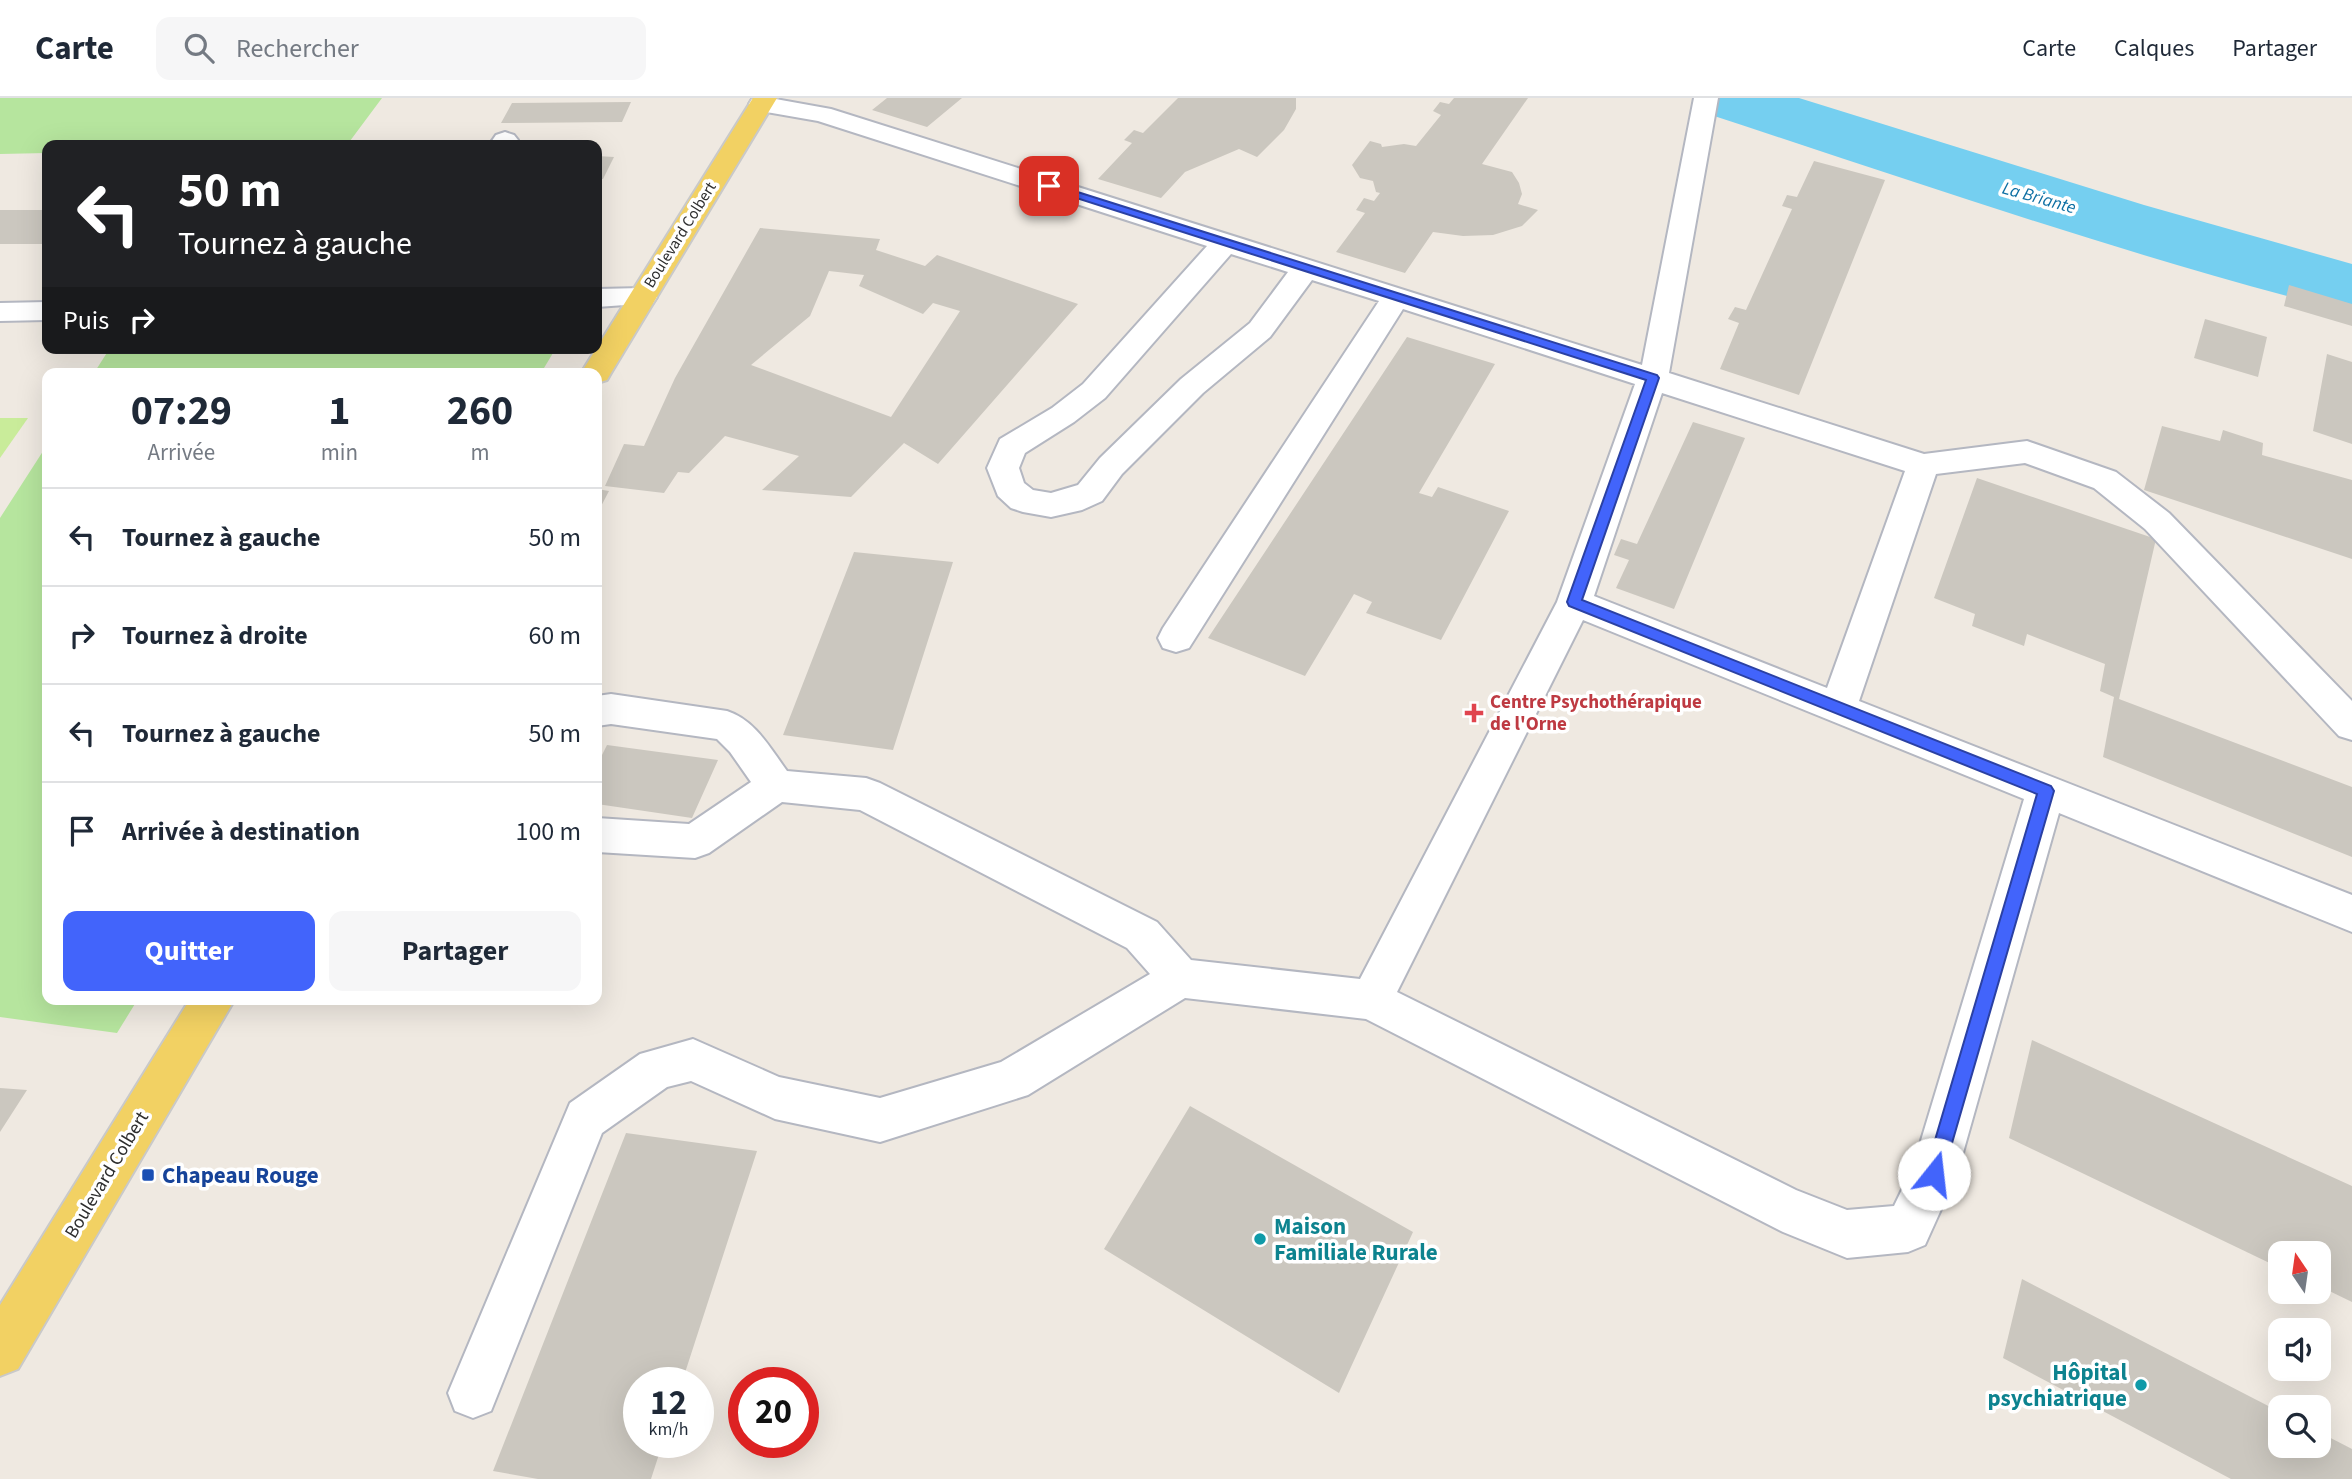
<!DOCTYPE html>
<html lang="fr">
<head>
<meta charset="utf-8">
<style>
  body { margin:0; font-family:"Source Sans 3",sans-serif; background:#f6f6f7; color:#1f2937; height:100vh; display:flex; flex-direction:column; font-size:26px; white-space:nowrap }
  * { box-sizing:border-box; margin:0 }
  p { font-size:23px; color:#747a83 }
  .icon { flex:none; width:38px; height:38px; fill:none; stroke:currentColor; stroke-width:2; stroke-linecap:round; stroke-linejoin:round }
  .map { position:relative; flex:1; overflow:hidden }
  .drawer { position:absolute; left:42px; top:270px; width:560px; height:637px; display:flex; flex-direction:column; background:#fff; border-radius:14px; box-shadow:0 7px 28px #0002 }
  .drawer>* { flex:none }
  .banner { position:absolute; left:42px; top:42px; width:560px; height:214px; border-radius:14px; box-shadow:0 7px 28px #0002; background:#202124; color:#fff; overflow:hidden }
  .needle { width:46px; rotate:347deg }
  .buttons { position:absolute; left:2268px; top:1143px; display:grid; gap:14px }
  .buttons a { display:grid; place-items:center; width:63px; height:63px; border-radius:14px; background:#fff; box-shadow:0 7px 28px #0002; font-size:35px }
  .speed { position:absolute; left:623px; top:1269px; display:flex; gap:14px; font-size:35px; font-weight:700; text-align:center }
  .speed>* { display:grid; place-content:center; width:91px; height:91px; border-radius:50%; background:#fff; box-shadow:0 7px 28px #0002; line-height:1 }
  .speed small { font-size:18px; font-weight:400 }
  .speed .limit { border:10px solid #d22; background:#fff; color:#111 }
  .pin { position:absolute; display:grid; place-items:center; width:60px; height:60px; color:#fff; margin:-30px; border-radius:14px; box-shadow:0 4px 10px #0006 }
  .me { position:absolute; width:77px; margin:-38px; rotate:16deg; stroke-linejoin:round; filter:drop-shadow(0 0 5px #0008) }
  .turn { display:flex; align-items:center; gap:24px; height:147px; padding:0 21px; font-size:32px }
  .turn .icon { width:91px; height:91px; stroke-width:2.5 }
  .turn b { display:block; font-size:49px; line-height:60px }
  .then { display:flex; align-items:center; height:66px; padding:0 21px; background:#0003; gap:14px; font-size:26px }
  .eta { display:flex; justify-content:space-evenly; align-items:center; height:119px; text-align:center }
  .eta b { font-size:42px; font-weight:700; line-height:49px }
  .button { display:flex; gap:14px; margin-top:auto; padding:14px 21px }
  .button a { flex:1; height:80px; border-radius:14px; background:#4264fb; color:#fff; font-size:28px; font-weight:700; line-height:80px; text-align:center }
  .button a+a { background:#f6f6f7; color:#1f2937 }
  ul { padding:0; list-style:none }
  li { display:flex; align-items:center; gap:21px; height:98px; padding:0 21px; border-top:2px solid #e0e1e3 }
  li div { flex:1 }
  li b { display:block; font-size:26px }
  li em { font-style:normal }
  header { display:flex; align-items:center; gap:42px; box-sizing:border-box; height:98px; padding:0 35px; background:#fff; border-bottom:2px solid #e0e1e3 }
  header strong { font-size:33px }
  nav { display:flex; gap:38px; margin-inline-start:auto; font-size:24px }
  .search { width:490px; height:63px; background:#f6f6f7; display:flex; align-items:center; gap:18px; box-sizing:border-box; padding:0 24px; border-radius:14px; color:#747a83; font-size:26px }
  .map>svg:first-child { display:block }
  .green { fill:#b6e59e }
  .pitch { fill:#c9ec9a }
  .lines { fill:none; stroke-linecap:round; stroke-linejoin:round }
  .river { fill:#75cff0; fill-rule:evenodd }
  .building { fill:#cbc7bf; fill-rule:evenodd }
  .minor-casing { stroke:#b4b7c1; stroke-width:4 }
  .major-casing { stroke:#c9c9c9; stroke-width:4 }
  .minor { fill:#fff; fill-rule:evenodd }
  .major { fill:#f2d163; fill-rule:evenodd }
  .route { fill:#4264fb; stroke:#2b41a3; stroke-width:2 }
  .health-dot { fill:#e0444e; stroke:#fff; stroke-width:2.5 }
  .transit-dot { fill:#1a4fb4; stroke:#fff; stroke-width:2.5 }
  .culture-dot { fill:#0f9aa8; stroke:#fff; stroke-width:2.5 }
  .labels { text-anchor:middle; dominant-baseline:central; stroke-width:7; stroke-linejoin:round; paint-order:stroke }
  .far-street-label { font-size:16px; fill:#2e2e2e; stroke:#fff }
  .far-water-label { font-size:18px; font-style:italic; fill:#0d6fa3; stroke:#fff }
  .health-label { font-size:19px; font-weight:bold; fill:#be3a42; stroke:#fff; text-anchor:start }
  .street-label { font-size:19px; fill:#2e2e2e; stroke:#fff }
  .near-transit-label { font-size:23px; font-weight:bold; fill:#164399; stroke:#fff; text-anchor:start }
  .near-culture-label { font-size:23px; font-weight:bold; fill:#0d838f; stroke:#fff; text-anchor:start }
</style>
</head>
<body>
<header>
<strong>Carte</strong>
<div class="search"><svg class="icon" aria-label="search" viewBox="0 0 24 24"><circle cx="10" cy="10" r="6"/><path d="M15 15l6 6"/></svg>Rechercher</div>
<nav><a>Carte</a><a>Calques</a><a>Partager</a></nav>
</header>
<div class="map">
<svg width="2352" height="1381" viewBox="0 0 2352 1381">
  <rect width="100%" height="100%" fill="#efe9e1"/>
  <!-- green -->
  <path class="green" d="M0 0H382L347 47H47V55L0 56Z
    M110 250H556L541 275H94Z
    M47 347V901H138L117 935 0 919V420Z"/>
  <!-- pitch -->
  <path class="pitch" d="M0 320H28L0 360Z"/>
  <g class="lines">
    <!-- river -->
    <path class="river" d="M1695 0H1799L2144 107 2352 166V215C2133 160 1919 85 1705 15Z"/>
  </g>
  <!-- building -->
  <path class="building" d="M887 0H962L927 29 872 12Z
    M1178 0H1296V11L1284 32 1257 59 1239 51 1185 74 1161 100 1098 81 1132 45 1124 42 1134 32 1143 35Z
    M1454 0H1528L1482 66 1512 74 1519 85 1522 96 1518 106 1538 112 1522 128 1493 137 1463 138 1433 134 1405 175 1336 154 1365 115 1356 112 1364 100 1374 103 1380 95 1376 94 1373 83 1360 80 1352 67 1370 43 1381 46 1382 49 1404 46 1416 48 1441 17 1433 13 1440 4 1449 6Z
    M631 4 622 24 501 25 512 5Z
    M597 58 614 59 603 81H597Z
    M1814 63 1885 82 1799 297 1720 271 1739 225 1728 221 1735 209 1746 212 1792 111 1782 108 1787 97 1797 99Z
    M0 112H47V146H0Z
    M760 130 880 141 876 152 925 168 937 157 1078 206 938 366 904 345 851 399 762 392 799 358 725 338 689 375 678 374 664 395 605 388 624 346 644 348 675 280ZM829 173 864 177 859 188 923 216 933 205 960 213 891 319 751 267 810 218Z
    M2289 187 2352 206V228L2284 208Z
    M2205 221 2267 239 2258 279 2194 260Z
    M1407 239 1495 266 1419 395 1432 399 1438 389 1509 413 1441 542 1366 515 1372 504 1354 496 1305 578 1208 540Z
    M2327 256 2352 264V346L2313 333Z
    M1693 324 1745 340 1674 511 1616 490 1629 462 1614 457 1621 441 1637 446Z
    M2162 328 2220 343 2223 332 2263 345 2262 357 2352 382V461L2144 392Z
    M1977 380 2156 441 2119 601 2352 689V759L2103 659 2114 599 2100 593 2105 566 2027 536 2024 548 1972 528 1975 516 1934 500Z
    M597 391 609 393 597 416Z
    M854 454 953 464 893 652 783 637Z
    M607 647 718 662 692 720 597 706V667Z
    M2032 942 2352 1088V1204L2319 1188V1155H2280V1170L2009 1040Z
    M0 990 27 992 0 1034Z
    M1190 1008 1413 1134 1339 1295 1104 1151Z
    M626 1035 757 1053 682 1284H639V1344H663L651 1381H538L493 1373Z
    M2022 1181 2280 1314V1348H2319V1334L2352 1351V1381H2231L2003 1260Z"/>
  <g class="lines">
    <defs>
      <path id="minor" d="M770 0 831 11 1642 267 1694 0H1718L1669 275 1924 356 2027 343 2116 374 2169 415 2352 603V642L2339 638 2145 431 2094 390 2025 365 1936 376 1859 603 2352 797V834L2059 715 1957 1076 1925 1147 1908 1154 1847 1160 1783 1134 1366 921 1185 900 1028 997 880 1044 775 1021 691 983 667 989 602 1035 491 1313 473 1320 455 1313 448 1295 570 1005 640 956 693 941 779 979 880 1000 1001 964 1150 876 1127 850 860 712 782 704 709 755 695 760 597 754V720L689 726 751 684 730 654 717 641 611 626 597 628V598L611 596 727 613C755 622 770 650 787 673L866 680 880 685 1157 824 1191 862 1360 881 1557 504 1635 286 1403 211 1189 550 1176 554 1163 550 1158 540 1163 530 1379 203 1312 182 1270 239 1203 295 1122 376 1102 403 1082 412 1051 419 1023 414 1011 410 998 398 987 370 1000 341 1052 310 1083 286 1207 148 818 23 761 13 752 11 749 6 752 1ZM1231 156 1288 174 1250 225 1181 281 1100 360 1078 387 1051 395 1033 392 1024 385 1019 370 1025 355 1074 324 1105 300ZM1662 295 1905 373 1827 590 1594 498ZM1583 522 2024 701 1913 1069 1894 1108 1847 1112 1796 1092 1397 894Z
        M505 34 514 37 518 42 515 47H489L496 37Z
        M643 190 653 193 657 199 653 205 597 209V191Z
        M47 204V222L0 223V205Z"/>
      <path id="major" d="M753 0H777L611 275 607 282 597 285V275H581Z
        M190 901H235L18 1271 0 1278V1207Z"/>
    </defs>
    <!-- minor casing -->
    <use href="#minor" class="minor-casing"/>
    <!-- major casing -->
    <use href="#major" class="major-casing"/>
    <!-- minor -->
    <use href="#minor" class="minor"/>
    <!-- major -->
    <use href="#major" class="major"/>
  </g>
  <!-- route -->
  <path class="route" d="M1049 85 1657 277 1659 280 1582 502 2051 688 2054 693 1941 1083 1934 1086 1928 1083 1925 1076 2037 696 1569 508 1567 504 1646 282 1045 90 1044 88Z"/>
  <!-- markers -->
  <path class="health-dot" d="M1470.5 604.5h7v7h7v7h-7v7h-7v-7h-7v-7h7z"/>
  <rect class="transit-dot" x="141" y="1070" width="14" height="14" rx="3.5"/>
  <g class="culture-dot">
    <circle cx="1260" cy="1141" r="7"/>
    <circle cx="2141" cy="1287" r="7"/>
  </g>
  <g class="labels">
    <!-- far-street labels -->
    <g class="far-street-label">
      <text transform="translate(680 137) rotate(-58)">Boulevard Colbert</text>
    </g>
    <!-- far-water labels -->
    <g class="far-water-label">
      <text transform="translate(2039 100) rotate(16)">La Briante</text>
    </g>
    <!-- health labels -->
    <g class="health-label">
      <text x="1490" y="604">Centre Psychothérapique<tspan x="1490" dy="22">de l'Orne</tspan></text>
    </g>
    <!-- street labels -->
    <g class="street-label">
      <text transform="translate(107 1077) rotate(-59)">Boulevard Colbert</text>
    </g>
    <!-- near-transit labels -->
    <g class="near-transit-label">
      <text x="162" y="1077">Chapeau Rouge</text>
    </g>
    <!-- near-culture labels -->
    <g class="near-culture-label">
      <text x="1274" y="1128">Maison<tspan x="1274" dy="26">Familiale Rurale</tspan></text>
      <text x="2127" y="1274" text-anchor="end">Hôpital<tspan x="2127" dy="26">psychiatrique</tspan></text>
    </g>
  </g>
</svg>
<div class="buttons">
<a><svg class="needle" viewBox="-14 -14 28 28"><path d="M0-13l5 13h-10z" fill="#e53935"/><path d="M0 13l5-13h-10z" fill="#747a83"/></svg></a>
<a><svg class="icon" aria-label="sound" viewBox="0 0 24 24"><path d="M4 9h4l5-4v14l-5-4H4zM17 9q2 3 0 6"/></svg></a>
<a><svg class="icon" aria-label="search" viewBox="0 0 24 24"><circle cx="10" cy="10" r="6"/><path d="M15 15l6 6"/></svg></a>
</div>
<div class="speed"><div>12<small>km/h</small></div><div class="limit">20</div></div>
<div class="pin" style="left:1049px;top:88px;background:#d93025"><svg class="icon" aria-label="arrive" viewBox="0 0 24 24"><path d="M6 21V4h12l-3 4 3 4H6"/></svg></div>
<svg class="me" style="left:1934px;top:1076px" viewBox="-20 -20 40 40"><circle r="19" fill="#fff"/><path d="M0-13L10 11 0 6-10 11z" fill="#4264fb"/></svg>
<div class="banner">
<div class="turn"><svg class="icon" aria-label="left" viewBox="0 0 24 24"><path d="M17 20v-9H6M10 6l-5 5 5 5"/></svg><div><b>50 m</b>Tournez à gauche</div></div>
<div class="then">Puis<svg class="icon" aria-label="right" viewBox="0 0 24 24"><path d="M7 20v-9h11M14 6l5 5-5 5"/></svg></div>
</div>
<section class="drawer">
<div class="eta">
<div><b>07:29</b><p>Arrivée</p></div>
<div><b>1</b><p>min</p></div>
<div><b>260</b><p>m</p></div>
</div>
<ul>
<li><svg class="icon" aria-label="left" viewBox="0 0 24 24"><path d="M17 20v-9H6M10 6l-5 5 5 5"/></svg><div><b>Tournez à gauche</b></div><em>50 m</em></li>
<li><svg class="icon" aria-label="right" viewBox="0 0 24 24"><path d="M7 20v-9h11M14 6l5 5-5 5"/></svg><div><b>Tournez à droite</b></div><em>60 m</em></li>
<li><svg class="icon" aria-label="left" viewBox="0 0 24 24"><path d="M17 20v-9H6M10 6l-5 5 5 5"/></svg><div><b>Tournez à gauche</b></div><em>50 m</em></li>
<li><svg class="icon" aria-label="arrive" viewBox="0 0 24 24"><path d="M6 21V4h12l-3 4 3 4H6"/></svg><div><b>Arrivée à destination</b></div><em>100 m</em></li>
</ul>
<div class="button"><a>Quitter</a><a>Partager</a></div>
</section>
</div>
</body>
</html>
